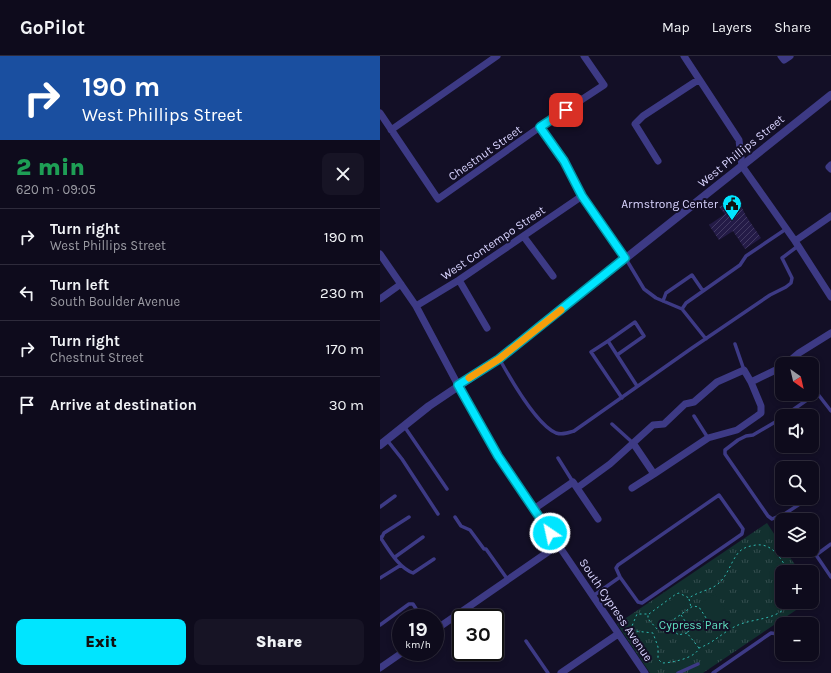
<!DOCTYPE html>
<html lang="en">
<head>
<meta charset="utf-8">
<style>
  body { margin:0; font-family:Karla,sans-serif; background:#171425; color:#f1f3f6; height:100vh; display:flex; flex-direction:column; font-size:15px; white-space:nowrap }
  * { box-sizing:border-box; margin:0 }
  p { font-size:13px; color:#9b9ba3 }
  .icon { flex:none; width:22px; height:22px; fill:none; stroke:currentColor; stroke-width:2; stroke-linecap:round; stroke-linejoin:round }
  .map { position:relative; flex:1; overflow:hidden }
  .panel { display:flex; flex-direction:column; background:#0e0b1c; width:380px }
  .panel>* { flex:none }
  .banner { background:#1a4fa0; color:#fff; overflow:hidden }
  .needle { width:26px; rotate:146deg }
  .tools { position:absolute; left:395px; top:301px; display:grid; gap:8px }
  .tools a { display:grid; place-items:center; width:44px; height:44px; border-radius:8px; background:#0e0b1c; box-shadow:0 2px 6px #0003,0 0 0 1px #2e2b3b; font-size:20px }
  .speed { position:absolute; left:12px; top:553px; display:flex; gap:8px; font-size:20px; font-weight:700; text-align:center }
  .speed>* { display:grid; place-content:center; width:52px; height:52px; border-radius:50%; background:#0e0b1c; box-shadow:0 2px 6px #0003,0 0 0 1px #2e2b3b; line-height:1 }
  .speed small { font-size:10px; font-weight:400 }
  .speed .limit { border:2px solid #111; border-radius:6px; background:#fff; color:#111 }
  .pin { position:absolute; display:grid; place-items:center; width:34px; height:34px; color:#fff; margin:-17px; border-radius:8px; box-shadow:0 2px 6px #0006 }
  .me { position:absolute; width:44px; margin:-22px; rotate:326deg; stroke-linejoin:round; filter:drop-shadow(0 0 3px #0008) }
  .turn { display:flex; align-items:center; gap:14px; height:84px; padding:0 16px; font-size:18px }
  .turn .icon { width:52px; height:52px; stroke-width:2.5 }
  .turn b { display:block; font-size:28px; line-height:34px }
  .round { display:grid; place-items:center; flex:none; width:42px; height:42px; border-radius:8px; background:#171425 }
  .summary { display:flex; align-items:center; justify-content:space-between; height:68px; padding:0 16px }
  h1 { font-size:24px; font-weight:800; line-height:30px; color:#1e9e55 }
  .cta { display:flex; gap:8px; margin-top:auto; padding:8px 16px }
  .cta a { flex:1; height:46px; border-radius:8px; background:#00e5ff; color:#111; font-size:16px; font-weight:800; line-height:46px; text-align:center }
  .cta a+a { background:#171425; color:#f1f3f6 }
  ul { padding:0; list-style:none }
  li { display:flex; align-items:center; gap:12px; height:56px; padding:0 16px; border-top:1px solid #2e2b3b }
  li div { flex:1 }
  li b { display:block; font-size:15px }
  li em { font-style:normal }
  header { display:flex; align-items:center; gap:24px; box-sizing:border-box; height:56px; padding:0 20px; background:#0e0b1c; border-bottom:1px solid #2e2b3b }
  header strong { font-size:19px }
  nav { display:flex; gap:22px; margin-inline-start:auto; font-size:14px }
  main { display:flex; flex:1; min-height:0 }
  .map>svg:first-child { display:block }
  .grass { fill:url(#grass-tufts) }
  .pitch { fill:#12302f }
  .building { fill:url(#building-hatch) }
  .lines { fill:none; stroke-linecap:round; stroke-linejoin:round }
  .path { stroke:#2fb8b0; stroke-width:1; stroke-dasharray:2 3; stroke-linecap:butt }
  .service { stroke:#3d3a85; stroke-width:3.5 }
  .minor { stroke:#3d3a85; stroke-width:7 }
  .tertiary { stroke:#3d3a85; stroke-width:8 }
  .route-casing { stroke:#0095a6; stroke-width:10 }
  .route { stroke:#00e5ff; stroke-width:7 }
  .slow { stroke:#f59e0b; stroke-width:7 }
  .labels { text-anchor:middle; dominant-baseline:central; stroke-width:4; stroke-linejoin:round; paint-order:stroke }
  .street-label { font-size:12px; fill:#d9d4ff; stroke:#130f26 }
  .poi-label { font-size:12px; fill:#d9d4ff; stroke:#130f26; text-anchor:end }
  .park-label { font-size:12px; fill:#5fe0c0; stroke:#130f26 }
</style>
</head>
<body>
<header>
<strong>GoPilot</strong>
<nav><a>Map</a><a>Layers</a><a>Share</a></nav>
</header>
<main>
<section class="panel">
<div class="banner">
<div class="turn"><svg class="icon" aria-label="right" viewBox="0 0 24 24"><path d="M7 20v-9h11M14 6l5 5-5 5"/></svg><div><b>190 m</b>West Phillips Street</div></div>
</div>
<div class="summary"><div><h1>2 min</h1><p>620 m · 09:05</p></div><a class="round"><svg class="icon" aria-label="close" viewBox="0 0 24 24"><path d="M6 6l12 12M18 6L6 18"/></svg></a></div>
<ul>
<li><svg class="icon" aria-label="right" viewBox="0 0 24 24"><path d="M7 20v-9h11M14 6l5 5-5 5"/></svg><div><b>Turn right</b><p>West Phillips Street</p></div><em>190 m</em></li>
<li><svg class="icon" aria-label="left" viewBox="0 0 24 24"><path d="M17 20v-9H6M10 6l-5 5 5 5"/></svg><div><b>Turn left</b><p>South Boulder Avenue</p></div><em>230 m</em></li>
<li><svg class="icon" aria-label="right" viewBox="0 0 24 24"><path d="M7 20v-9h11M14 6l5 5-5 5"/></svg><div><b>Turn right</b><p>Chestnut Street</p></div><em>170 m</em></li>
<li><svg class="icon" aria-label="arrive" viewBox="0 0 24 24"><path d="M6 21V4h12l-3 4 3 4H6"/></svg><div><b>Arrive at destination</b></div><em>30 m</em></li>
</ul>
<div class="cta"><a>Exit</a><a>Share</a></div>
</section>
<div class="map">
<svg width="451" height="617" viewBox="0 0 451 617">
  <defs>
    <pattern id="grass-tufts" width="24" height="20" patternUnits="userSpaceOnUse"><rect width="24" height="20" fill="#12302f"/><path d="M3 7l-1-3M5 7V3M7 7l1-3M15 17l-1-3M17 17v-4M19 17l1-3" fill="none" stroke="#344d4e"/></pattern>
    <pattern id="building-hatch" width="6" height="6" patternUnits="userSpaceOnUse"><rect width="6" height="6" fill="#241b47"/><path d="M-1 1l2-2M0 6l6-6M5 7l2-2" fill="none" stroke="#433b63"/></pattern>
  </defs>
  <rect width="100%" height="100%" fill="#130f26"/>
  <!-- grass -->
  <path class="grass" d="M387 467 402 490V494H405L420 516H402V546H428L323 617H270L237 568Z"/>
  <!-- pitch -->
  <path class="pitch" d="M335 538 350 561 334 571 319 548Z
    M296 541H301L305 543 306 547C303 556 285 567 275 568L271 561 274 556Z"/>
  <!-- building -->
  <path class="building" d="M351 143 356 150 360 148 366 160 381 182 365 193 353 175 339 184 329 169 345 158 339 151Z"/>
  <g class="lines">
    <!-- path -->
    <path class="path" d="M309 543 311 551
      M269 558 296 538 299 537 309 542C319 535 332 534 339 527 348 519 351 505 359 496 364 491 370 490 376 489 393 487 401 503 409 516
      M301 559 309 571
      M290 566 313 550 319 551 328 565
      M307 577 298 579 289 566 278 574 268 563V558H257L252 570 255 575 273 577 278 591V603L282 607C291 607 316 602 319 592 333 587 341 578 354 571 372 561 398 566 410 546
      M247 578 253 573
      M319 592 307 577 316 567 330 564"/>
    <!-- service -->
    <path class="service" d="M246 203 264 233 276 242 302 253 326 283
      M283 245 286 237 312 219 323 235
      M302 253 306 247 360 209 366 200 406 173
      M228 285 255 266 264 280 237 299
      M355 288 364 314
      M120 304C130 322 157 369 176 377 183 379 188 377 194 375L312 292 390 239 406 231 411 227 412 222 402 202 418 190
      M242 342 211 296 228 285 257 330
      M314 360 328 382
      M404 360 437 337 451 355
      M402 362 373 379 366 380 358 384 345 394V398L388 460 392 463 406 457 411 464
      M232 368 253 387
      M24 370 67 433
      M7 384 22 403 58 458
      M178 402 193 426
      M339 439 363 473 362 478 262 547 258 546 240 521 236 512 238 509Z
      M0 451 15 440
      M406 457 429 442
      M75 461 81 470 90 474 104 493H106L128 524
      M0 481C9 494 18 511 33 517L54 503
      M1 483 4 477 29 461
      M432 493 451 521
      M436 499 451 488
      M15 501 43 481
      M0 522 21 509
      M213 540 240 521
      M0 569 29 548H33L42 562
      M146 585 168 617
      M298 617 318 608
      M333 617 391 577 398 578 402 583"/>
    <!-- minor -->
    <path class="minor" d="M304 0 359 84 362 110 415 185 451 241
      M401 0 404 4 410 0
      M0 57 58 143 160 71 224 29 204 0
      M160 71 184 105 202 140 245 202
      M11 74 117 0
      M278 105 255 68 263 60 318 24
      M451 109 449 111 451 113
      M144 181 173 220
      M415 185 451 160
      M0 198 36 250 78 329 118 400 265 617
      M79 224 107 272
      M0 243 21 228
      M36 250 79 224 202 140
      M406 308 419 297 451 277
      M274 418 328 382 357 374 377 360 381 357V350L371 326 402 311
      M252 432 274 418 253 387
      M154 453 193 426 197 432
      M218 463 197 432 230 408 273 369 284 368 305 348 314 346 337 326 364 314 371 326
      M55 574 178 489
      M0 612 23 596
      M181 617 238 578"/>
    <!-- tertiary -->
    <path class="tertiary" d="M0 389 49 350 119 303 451 39"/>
  </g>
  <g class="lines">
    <defs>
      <path id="route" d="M170 477 118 400 78 329 119 303 245 202 202 140 184 105 160 71 186 54"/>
    </defs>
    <!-- route casing -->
    <use href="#route" class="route-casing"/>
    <!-- route -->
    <use href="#route" class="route"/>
    <!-- slow -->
    <path class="slow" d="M89 322 119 303 181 254"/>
  </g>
  <!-- icons -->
  <defs>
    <symbol id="civic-pin" viewBox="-11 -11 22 30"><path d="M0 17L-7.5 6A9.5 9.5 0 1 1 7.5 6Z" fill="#00e5ff" stroke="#130f26"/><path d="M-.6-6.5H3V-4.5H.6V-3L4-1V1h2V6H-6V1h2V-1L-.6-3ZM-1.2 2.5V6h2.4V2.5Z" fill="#111"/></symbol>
  </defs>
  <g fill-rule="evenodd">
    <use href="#civic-pin" x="341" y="137" width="22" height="30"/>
  </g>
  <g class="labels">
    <!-- street labels -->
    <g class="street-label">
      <text transform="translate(361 95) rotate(-39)">West Phillips Street</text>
      <text transform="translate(105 97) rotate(-35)">Chestnut Street</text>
      <text transform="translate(113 187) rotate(-34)">West Contempo Street</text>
      <text transform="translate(236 554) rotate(56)">South Cypress Avenue</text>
    </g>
    <!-- poi labels -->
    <g class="poi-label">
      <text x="338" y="148">Armstrong Center</text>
    </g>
    <!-- park labels -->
    <g class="park-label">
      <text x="314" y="569">Cypress Park</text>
    </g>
  </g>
</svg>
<div class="tools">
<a><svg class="needle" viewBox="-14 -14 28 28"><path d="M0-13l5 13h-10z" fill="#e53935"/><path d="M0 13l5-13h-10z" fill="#9b9ba3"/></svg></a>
<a><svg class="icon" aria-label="sound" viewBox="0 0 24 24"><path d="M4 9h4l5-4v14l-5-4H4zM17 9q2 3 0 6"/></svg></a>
<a><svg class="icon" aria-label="search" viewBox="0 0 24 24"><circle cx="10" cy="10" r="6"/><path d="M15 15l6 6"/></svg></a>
<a><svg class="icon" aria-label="layers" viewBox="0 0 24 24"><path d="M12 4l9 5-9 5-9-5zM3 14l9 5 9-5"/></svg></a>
<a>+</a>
<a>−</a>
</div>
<div class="speed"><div>19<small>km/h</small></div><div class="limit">30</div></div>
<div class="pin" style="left:186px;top:54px;background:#d93025"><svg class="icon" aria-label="arrive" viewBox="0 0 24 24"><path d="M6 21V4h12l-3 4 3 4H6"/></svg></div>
<svg class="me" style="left:170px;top:477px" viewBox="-20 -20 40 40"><circle r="17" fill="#00e5ff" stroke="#fff" stroke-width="3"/><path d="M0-11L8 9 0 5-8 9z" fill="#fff"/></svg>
</div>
</main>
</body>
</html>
